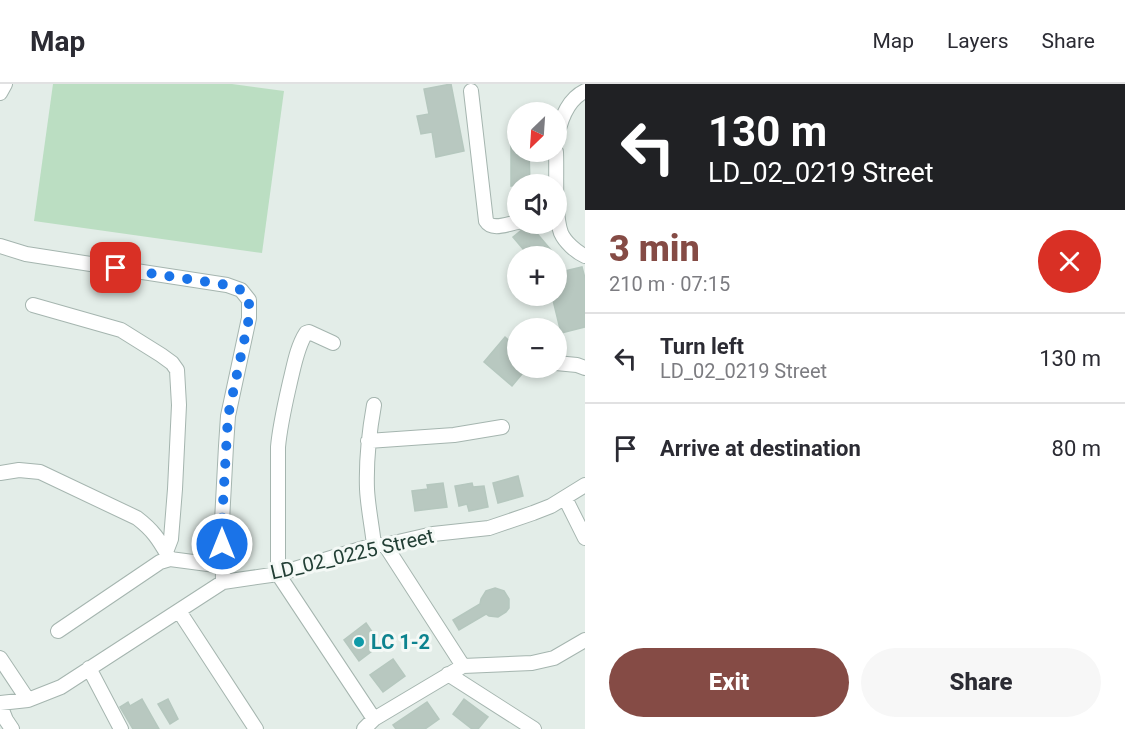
<!DOCTYPE html>
<html lang="en">
<head>
<meta charset="utf-8">
<style>
  body { margin:0; font-family:Roboto,sans-serif; background:#f7f7f7; color:#2b2b33; height:100vh; display:flex; flex-direction:column; font-size:22px; white-space:nowrap }
  * { box-sizing:border-box; margin:0 }
  p { font-size:20px; color:#7c7c81 }
  .icon { flex:none; width:33px; height:33px; fill:none; stroke:currentColor; stroke-width:2; stroke-linecap:round; stroke-linejoin:round }
  .map { position:relative; flex:1; overflow:hidden }
  .sheet { display:flex; flex-direction:column; background:#fff; width:540px }
  .sheet>* { flex:none }
  .hud { background:#202124; color:#fff; overflow:hidden }
  .needle { width:39px; rotate:205deg }
  .buttons { position:absolute; left:507px; top:18px; display:grid; gap:12px }
  .buttons a { display:grid; place-items:center; width:60px; height:60px; border-radius:50%; background:#fff; box-shadow:0 3px 9px #0003; font-size:30px }
  .pin { position:absolute; display:grid; place-items:center; width:51px; height:51px; color:#fff; margin:-26px; border-radius:12px; box-shadow:0 3px 9px #0006 }
  .me { position:absolute; width:66px; margin:-33px; rotate:0deg; stroke-linejoin:round; filter:drop-shadow(0 0 4px #0008) }
  .turn { display:flex; align-items:center; gap:21px; height:126px; padding:0 24px; font-size:27px }
  .turn .icon { width:78px; height:78px; stroke-width:2.5 }
  .turn b { display:block; font-size:42px; line-height:51px }
  .round { display:grid; place-items:center; flex:none; width:63px; height:63px; border-radius:32px; background:#f7f7f7 }
  .head { display:flex; align-items:center; justify-content:space-between; height:102px; padding:0 24px }
  h1 { font-size:36px; font-weight:800; line-height:45px; color:#854b45 }
  .button { display:flex; gap:12px; margin-top:auto; padding:12px 24px }
  .button a { flex:1; height:69px; border-radius:36px; background:#854b45; color:#fff; font-size:24px; font-weight:800; line-height:69px; text-align:center }
  .button a+a { background:#f7f7f7; color:#2b2b33 }
  ul { padding:0; list-style:none }
  li { display:flex; align-items:center; gap:18px; height:90px; padding:0 24px; border-top:2px solid #e1e1e2 }
  li div { flex:1 }
  li b { display:block; font-size:22px }
  li em { font-style:normal }
  header { display:flex; align-items:center; gap:36px; box-sizing:border-box; height:84px; padding:0 30px; background:#fff; border-bottom:2px solid #e1e1e2 }
  header strong { font-size:28px }
  nav { display:flex; gap:33px; margin-inline-start:auto; font-size:21px }
  main { display:flex; flex:1; min-height:0 }
  .map>svg:first-child { display:block }
  .green { fill:#bbdec2 }
  .building { fill:#b8c8c0; stroke:#b5c7be; stroke-width:1.5 }
  .lines { fill:none; stroke-linecap:round; stroke-linejoin:round }
  .minor-casing { stroke:#a5b5af; stroke-width:16 }
  .minor { stroke:#fff; stroke-width:14 }
  .route { stroke:#1a73e8; stroke-width:10; stroke-dasharray:0 18 }
  .culture-dot { fill:#0f9aa8; stroke:#f4f9f6; stroke-width:2 }
  .labels { text-anchor:middle; dominant-baseline:central; stroke-width:6; stroke-linejoin:round; paint-order:stroke }
  .street-label { font-size:20px; fill:#223f35; stroke:#f4f9f6 }
  .culture-label { font-size:20px; font-weight:bold; fill:#0d838f; stroke:#f4f9f6; text-anchor:start }
</style>
</head>
<body>
<header>
<strong>Map</strong>
<nav><a>Map</a><a>Layers</a><a>Share</a></nav>
</header>
<main>
<div class="map">
<svg width="585" height="645" viewBox="0 0 585 645">
  <rect width="100%" height="100%" fill="#e3ede8"/>
  <!-- green -->
  <path class="green" d="M53 0H232L284 7 262 169 34 137Z"/>
  <!-- building -->
  <path class="building" d="M451 0 464 67 436 73 432 48 421 50 417 32 429 30 424 5Z
    M511 51H518V68H529L530 100H518V102H511Z
    M529 140 556 172H529L513 153Z
    M582 183 585 194V243L561 249 552 212H556V189Z
    M505 253 518 265V284H527L512 302 484 278Z
    M518 392 523 412 498 419 493 399Z
    M443 399 447 423 415 427 412 407 428 405 427 401Z
    M472 399 473 403 484 402 488 423 469 427 467 420 459 422 455 402Z
    M495 504 504 507 509 515V524L506 528 498 533 489 532 486 530 459 546 453 536 480 520 481 515 486 507Z
    M366 539 377 555 368 561 372 567 359 577 344 556Z
    M393 575 405 592 383 608 370 591Z
    M142 615 159 645H133L120 623 128 618 130 622Z
    M168 615 178 635 170 640 158 620Z
    M464 615 488 633 478 645H472L453 630Z
    M427 618 439 635 425 645H396L393 641Z"/>
  <g class="lines">
    <defs>
      <path id="minor" d="M471 7 486 137C492 147 507 140 518 138
        M0 9 5 0
        M556 59C559 40 566 16 585 7
        M556 68C557 90 554 129 561 149 565 158 576 168 585 172
        M0 162 26 170 227 201 241 206 249 216V234L228 332 226 362 222 437 223 498
        M33 221 121 246 161 271 172 279 177 286 179 321 175 405 171 455 166 468
        M333 259 309 248 306 249C297 263 294 282 290 298 285 320 280 341 278 363V490L374 635
        M556 279 577 281 585 284
        M374 321C369 349 366 377 367 405 368 424 372 442 374 461
        M368 357 454 351 502 343
        M0 389 19 386 40 388 137 434C154 447 159 456 169 473
        M565 414 585 454
        M385 461 463 582
        M179 527 256 645
        M58 547 160 478 170 475 223 482
        M0 574 28 616
        M89 584 121 645
        M448 590 534 645
        M0 619 28 616 61 603 223 498 278 490 374 461H385L433 450 489 444 533 429 551 422 585 401
        M0 621 6 636 12 645
        M364 645 374 635 463 582 532 579 554 574 585 556"/>
    </defs>
    <!-- minor casing -->
    <use href="#minor" class="minor-casing"/>
    <!-- minor -->
    <use href="#minor" class="minor"/>
  </g>
  <g class="lines">
    <!-- route -->
    <path class="route" d="M116 184 227 201 241 206 249 216V234L228 332 222 437V460"/>
  </g>
  <!-- markers -->
  <circle class="culture-dot" cx="359" cy="558" r="6"/>
  <g class="labels">
    <!-- street labels -->
    <g class="street-label">
      <text transform="translate(352 470) rotate(-13)">LD_02_0225 Street</text>
    </g>
    <!-- culture labels -->
    <g class="culture-label">
      <text x="371" y="558">LC 1-2</text>
    </g>
  </g>
</svg>
<div class="buttons">
<a><svg class="needle" viewBox="-14 -14 28 28"><path d="M0-13l5 13h-10z" fill="#e53935"/><path d="M0 13l5-13h-10z" fill="#7c7c81"/></svg></a>
<a><svg class="icon" aria-label="sound" viewBox="0 0 24 24"><path d="M4 9h4l5-4v14l-5-4H4zM17 9q2 3 0 6"/></svg></a>
<a>+</a>
<a>−</a>
</div>
<div class="pin" style="left:116px;top:184px;background:#d93025"><svg class="icon" aria-label="arrive" viewBox="0 0 24 24"><path d="M6 21V4h12l-3 4 3 4H6"/></svg></div>
<svg class="me" style="left:222px;top:460px" viewBox="-20 -20 40 40"><circle r="17" fill="#1a73e8" stroke="#fff" stroke-width="3"/><path d="M0-11L8 9 0 5-8 9z" fill="#fff"/></svg>
</div>
<section class="sheet">
<div class="hud">
<div class="turn"><svg class="icon" aria-label="left" viewBox="0 0 24 24"><path d="M17 20v-9H6M10 6l-5 5 5 5"/></svg><div><b>130 m</b>LD_02_0219 Street</div></div>
</div>
<div class="head"><div><h1>3 min</h1><p>210 m · 07:15</p></div><a class="round" style="background:#d93025;color:#fff"><svg class="icon" aria-label="close" viewBox="0 0 24 24"><path d="M6 6l12 12M18 6L6 18"/></svg></a></div>
<ul>
<li><svg class="icon" aria-label="left" viewBox="0 0 24 24"><path d="M17 20v-9H6M10 6l-5 5 5 5"/></svg><div><b>Turn left</b><p>LD_02_0219 Street</p></div><em>130 m</em></li>
<li><svg class="icon" aria-label="arrive" viewBox="0 0 24 24"><path d="M6 21V4h12l-3 4 3 4H6"/></svg><div><b>Arrive at destination</b></div><em>80 m</em></li>
</ul>
<div class="button"><a>Exit</a><a>Share</a></div>
</section>
</main>
</body>
</html>
